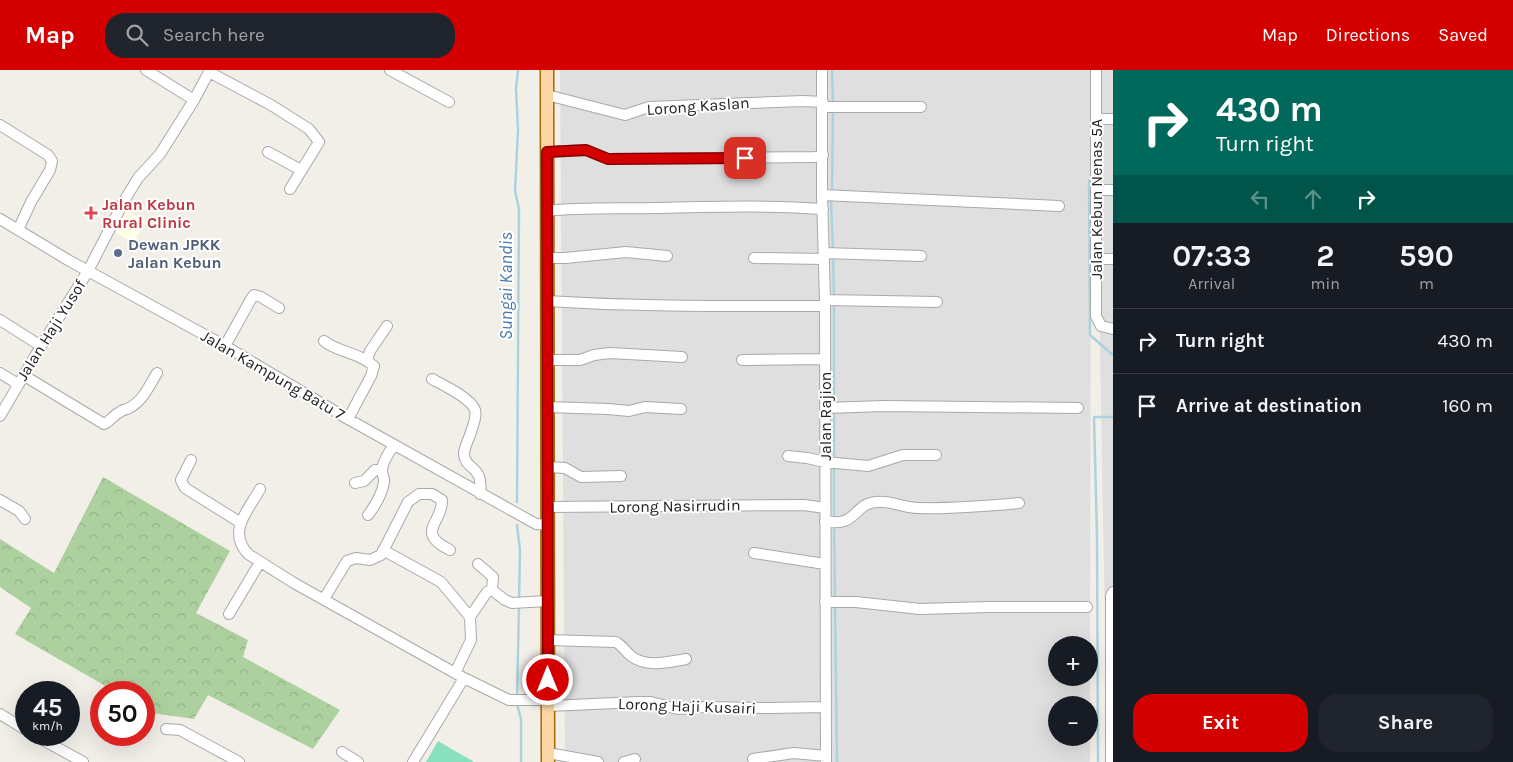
<!DOCTYPE html>
<html lang="en">
<head>
<meta charset="utf-8">
<style>
  body { margin:0; font-family:Karla,sans-serif; background:#20242c; color:#f1f3f6; height:100vh; display:flex; flex-direction:column; font-size:19px; white-space:nowrap }
  * { box-sizing:border-box; margin:0 }
  p { font-size:16px; color:#9ea1a6 }
  .icon { flex:none; width:28px; height:28px; fill:none; stroke:currentColor; stroke-width:2; stroke-linecap:round; stroke-linejoin:round }
  .map { position:relative; flex:1; overflow:hidden }
  .sheet { display:flex; flex-direction:column; background:#171b24; width:400px }
  .sheet>* { flex:none }
  .top-card { background:#00695c; color:#fff; overflow:hidden }
  .tools { position:absolute; left:1048px; top:566px; display:grid; gap:10px }
  .tools a { display:grid; place-items:center; width:50px; height:50px; border-radius:50%; background:#171b24; box-shadow:0 5px 20px #0002; font-size:25px }
  .speed { position:absolute; left:15px; top:611px; display:flex; gap:10px; font-size:25px; font-weight:700; text-align:center }
  .speed>* { display:grid; place-content:center; width:65px; height:65px; border-radius:50%; background:#171b24; box-shadow:0 5px 20px #0002; line-height:1 }
  .speed small { font-size:12px; font-weight:400 }
  .speed .limit { border:8px solid #d22; background:#fff; color:#111 }
  .pin { position:absolute; display:grid; place-items:center; width:42px; height:42px; color:#fff; margin:-21px; border-radius:10px; box-shadow:0 2px 8px #0006 }
  .me { position:absolute; width:55px; margin:-28px; rotate:0deg; stroke-linejoin:round; filter:drop-shadow(0 0 4px #0008) }
  .turn { display:flex; align-items:center; gap:18px; height:105px; padding:0 20px; font-size:22px }
  .turn .icon { width:65px; height:65px; stroke-width:2.5 }
  .turn b { display:block; font-size:35px; line-height:42px }
  .lanes { display:flex; align-items:center; height:48px; padding:0 20px; background:#0003; justify-content:center; gap:25px; direction:ltr }
  .lanes .off { opacity:.35 }
  .eta { display:flex; justify-content:space-evenly; align-items:center; height:85px; text-align:center }
  .eta b { font-size:30px; font-weight:700; line-height:35px }
  .button { display:flex; gap:10px; margin-top:auto; padding:10px 20px }
  .button a { flex:1; height:58px; border-radius:20px; background:#d40000; color:#fff; font-size:20px; font-weight:700; line-height:58px; text-align:center }
  .button a+a { background:#20242c; color:#f1f3f6 }
  ul { padding:0; list-style:none }
  li { display:flex; align-items:center; gap:15px; height:65px; padding:0 20px; border-top:1px solid #363941 }
  li div { flex:1 }
  li b { display:block; font-size:19px }
  li em { font-style:normal }
  header { display:flex; align-items:center; gap:30px; box-sizing:border-box; height:70px; padding:0 25px; background:#d40000; color:#fff }
  header strong { font-size:24px }
  nav { display:flex; gap:28px; margin-inline-start:auto; font-size:18px }
  .search { width:350px; height:45px; background:#20242c; display:flex; align-items:center; gap:12px; box-sizing:border-box; padding:0 18px; border-radius:20px; color:#9ea1a6; font-size:19px }
  main { display:flex; flex:1; min-height:0 }
  .map>svg:first-child { display:block }
  .residential { fill:#e0dfdf; fill-rule:evenodd }
  .education { fill:#ffffe5 }
  .forest { fill:url(#forest-crowns) }
  .pitch { fill:#88e0be }
  .lines { fill:none; stroke-linecap:round; stroke-linejoin:round }
  .stream { stroke:#aad3df; stroke-width:2.5 }
  .minor-casing { stroke:#a9a9a9; stroke-width:12 }
  .major-casing { stroke:#a06b00; stroke-width:15 }
  .minor { stroke:#fff; stroke-width:10 }
  .major { stroke:#fcd6a4; stroke-width:12 }
  .route-casing { stroke:#8a0000; stroke-width:12 }
  .route { stroke:#d40000; stroke-width:9 }
  .health-dot { fill:#e0444e; stroke:#fff; stroke-width:2 }
  .service-dot { fill:#5c6f8a; stroke:#fff; stroke-width:2 }
  .labels { text-anchor:middle; dominant-baseline:central; stroke-width:4; stroke-linejoin:round; paint-order:stroke }
  .street-label { font-size:16px; fill:#222; stroke:#fff }
  .health-label { font-size:16px; font-weight:bold; fill:#be3a42; stroke:#fff; text-anchor:start }
  .service-label { font-size:16px; font-weight:bold; fill:#4e5e75; stroke:#fff; text-anchor:start }
  .water-label { font-size:18px; font-style:italic; fill:#4a7aab; stroke:#fff }
</style>
</head>
<body>
<header>
<strong>Map</strong>
<div class="search"><svg class="icon" aria-label="search" viewBox="0 0 24 24"><circle cx="10" cy="10" r="6"/><path d="M15 15l6 6"/></svg>Search here</div>
<nav><a>Map</a><a>Directions</a><a>Saved</a></nav>
</header>
<main>
<div class="map">
<svg width="1113" height="692" viewBox="0 0 1113 692">
  <defs>
    <pattern id="forest-crowns" width="20" height="18" patternUnits="userSpaceOnUse" patternTransform="scale(1.25)"><rect width="20" height="18" fill="#add19e"/><path d="M2 6a3 3 0 1 1 6 0M12 15a3 3 0 1 1 6 0" fill="none" stroke="#95b388"/></pattern>
  </defs>
  <rect width="100%" height="100%" fill="#f2efe9"/>
  <!-- residential -->
  <path class="residential" d="M560 0H1091L1090 692H565ZM1056 575H1089V608H1056ZM1056 635H1089V668H1056Z
    M1095 0H1113V692L1107 664Z"/>
  <!-- education -->
  <path class="education" d="M125 139 146 152 133 173 115 162 117 159 114 157Z"/>
  <!-- forest -->
  <path class="forest" d="M103 407 230 481 196 543 248 570 243 587 340 640 313 679 208 625 194 649 152 643 144 639V622H116L15 564 31 538 0 517V469L54 503Z"/>
  <!-- pitch -->
  <path class="pitch" d="M438 671 474 692H426Z"/>
  <g class="lines">
    <!-- stream -->
    <path class="stream" d="M832 0 833 33
      M1089 111 1090 265 1113 285
      M832 123 833 39
      M831 129 833 181
      M833 186 834 228
      M834 234V336
      M834 341V391
      M834 396V448
      M517 432 519 139 515 121 518 60 516 19 518 0
      M834 454 835 528
      M517 455 520 480 519 531
      M835 534 837 692
      M517 628 519 536
      M517 634 521 649V692
      M1098 692 1097 467 1094 347H1113"/>
    <defs>
      <path id="minor" d="M146 0 194 30
        M390 0 449 32
        M822 0V125L825 230 826 692
        M1096 0V246L1101 256 1113 259
        M209 2 271 35 309 59 319 72 290 119
        M547 25 625 45 649 37 803 31 823 32
        M823 37H921
        M1096 49H1113
        M0 55 48 85 52 91 50 100 31 132 18 160
        M268 82 301 100
        M547 82 586 80 608 89 815 87 823 85
        M1097 120H1113
        M822 125 1059 136
        M547 141C583 137 618 139 654 138 710 137 767 135 823 139
        M0 149 68 190 225 276 348 349 536 454 547 455
        M824 183 921 186
        M547 188H565L626 182 667 186
        M754 188 824 189
        M1097 189H1113
        M825 230 937 232
        M547 231C640 237 732 236 825 236
        M0 250 41 276
        M324 271C339 283 356 281 374 296L371 306 348 349
        M225 276 251 229 254 225 261 227 279 238
        M367 290 370 281 387 256
        M547 290H580L594 285 610 283 682 287
        M742 290 825 289
        M0 303 18 314
        M23 305 104 354C111 351 113 345 120 342 126 338 120 342 127 339 142 333 149 316 157 303
        M432 309C443 315 471 328 475 340 477 347 473 355 471 362 469 369 464 377 464 384 465 401 484 394 480 424
        M547 337 608 339 629 341 645 337 681 339
        M825 338 884 336 1078 338
        M0 346 41 276 88 201 124 131 138 108 160 84 194 30 210 0
        M788 386 807 388 825 392 868 396 903 385H936
        M191 390 181 410 185 418 241 453
        M547 397 565 398 581 407 621 406
        M355 413 364 411 375 400H382
        M260 419C248 441 227 461 248 484L294 513 464 608 509 630H548
        M0 430 19 441 25 449
        M547 437 804 435 825 438
        M368 445C375 436 382 424 384 412 385 408 382 405 382 401 382 392 389 382 394 375
        M825 451C857 458 853 434 876 432 890 430 904 438 918 438 952 439 985 436 1019 433
        M383 480 441 512 470 547 471 570 455 603
        M754 483 825 494
        M478 494 493 507 492 520
        M324 529 347 491 356 488 370 490 381 485 408 432 419 424H432L442 430C443 453 414 462 450 480
        M825 532H856L920 539 987 537H1087
        M229 544 260 492
        M470 547 487 522 492 520 505 530 512 533 547 531
        M547 570 616 572C623 576 625 581 631 586 646 598 669 592 686 589
        M548 636 639 632H651L678 639 704 637 770 638 826 637
        M0 644 26 660
        M166 659 180 660 239 692
        M34 665 83 692
        M342 682 358 692
        M548 683 598 692
        M753 689 794 683 826 686
        M413 692 464 608
        M624 692 635 689
        M1111 692V526L1113 522"/>
      <path id="major" d="M547 0 548 692"/>
    </defs>
    <!-- minor casing -->
    <use href="#minor" class="minor-casing"/>
    <!-- major casing -->
    <use href="#major" class="major-casing"/>
    <!-- minor -->
    <use href="#minor" class="minor"/>
    <!-- major -->
    <use href="#major" class="major"/>
  </g>
  <g class="lines">
    <defs>
      <path id="route" d="M548 610 547 82 586 80 608 89 745 88"/>
    </defs>
    <!-- route casing -->
    <use href="#route" class="route-casing"/>
    <!-- route -->
    <use href="#route" class="route"/>
  </g>
  <!-- markers -->
  <path class="health-dot" d="M88.5 135.5h5v5h5v5h-5v5h-5v-5h-5v-5h5z"/>
  <circle class="service-dot" cx="118" cy="183" r="5"/>
  <g class="labels">
    <!-- street labels -->
    <g class="street-label">
      <text transform="translate(698 36) rotate(-4)">Lorong Kaslan</text>
      <text transform="translate(1096 129) rotate(-90)">Jalan Kebun Nenas 5A</text>
      <text transform="translate(51 260) rotate(-58)">Jalan Haji Yusof</text>
      <text transform="translate(273 305) rotate(30)">Jalan Kampung Batu 7</text>
      <text transform="translate(825 346) rotate(-90)">Jalan Rajion</text>
      <text transform="translate(675 436) rotate(-1)">Lorong Nasirrudin</text>
      <text transform="translate(687 636) rotate(2)">Lorong Haji Kusairi</text>
    </g>
    <!-- health labels -->
    <g class="health-label">
      <text x="102" y="134">Jalan Kebun<tspan x="102" dy="18">Rural Clinic</tspan></text>
    </g>
    <!-- service labels -->
    <g class="service-label">
      <text x="128" y="174">Dewan JPKK<tspan x="128" dy="18">Jalan Kebun</tspan></text>
    </g>
    <!-- water labels -->
    <g class="water-label">
      <text transform="translate(506 216) rotate(-90)">Sungai Kandis</text>
    </g>
  </g>
</svg>
<div class="tools">
<a>+</a>
<a>−</a>
</div>
<div class="speed"><div>45<small>km/h</small></div><div class="limit">50</div></div>
<div class="pin" style="left:745px;top:88px;background:#d93025"><svg class="icon" aria-label="arrive" viewBox="0 0 24 24"><path d="M6 21V4h12l-3 4 3 4H6"/></svg></div>
<svg class="me" style="left:548px;top:610px" viewBox="-20 -20 40 40"><circle r="17" fill="#d40000" stroke="#fff" stroke-width="3"/><path d="M0-11L8 9 0 5-8 9z" fill="#fff"/></svg>
</div>
<section class="sheet">
<div class="top-card">
<div class="turn"><svg class="icon" aria-label="right" viewBox="0 0 24 24"><path d="M7 20v-9h11M14 6l5 5-5 5"/></svg><div><b>430 m</b>Turn right</div></div>
<div class="lanes"><svg class="icon off" aria-label="left" viewBox="0 0 24 24"><path d="M17 20v-9H6M10 6l-5 5 5 5"/></svg><svg class="icon off" aria-label="ahead" viewBox="0 0 24 24"><path d="M12 20V5M6 11l6-6 6 6"/></svg><svg class="icon" aria-label="right" viewBox="0 0 24 24"><path d="M7 20v-9h11M14 6l5 5-5 5"/></svg></div>
</div>
<div class="eta">
<div><b>07:33</b><p>Arrival</p></div>
<div><b>2</b><p>min</p></div>
<div><b>590</b><p>m</p></div>
</div>
<ul>
<li><svg class="icon" aria-label="right" viewBox="0 0 24 24"><path d="M7 20v-9h11M14 6l5 5-5 5"/></svg><div><b>Turn right</b></div><em>430 m</em></li>
<li><svg class="icon" aria-label="arrive" viewBox="0 0 24 24"><path d="M6 21V4h12l-3 4 3 4H6"/></svg><div><b>Arrive at destination</b></div><em>160 m</em></li>
</ul>
<div class="button"><a>Exit</a><a>Share</a></div>
</section>
</main>
</body>
</html>
